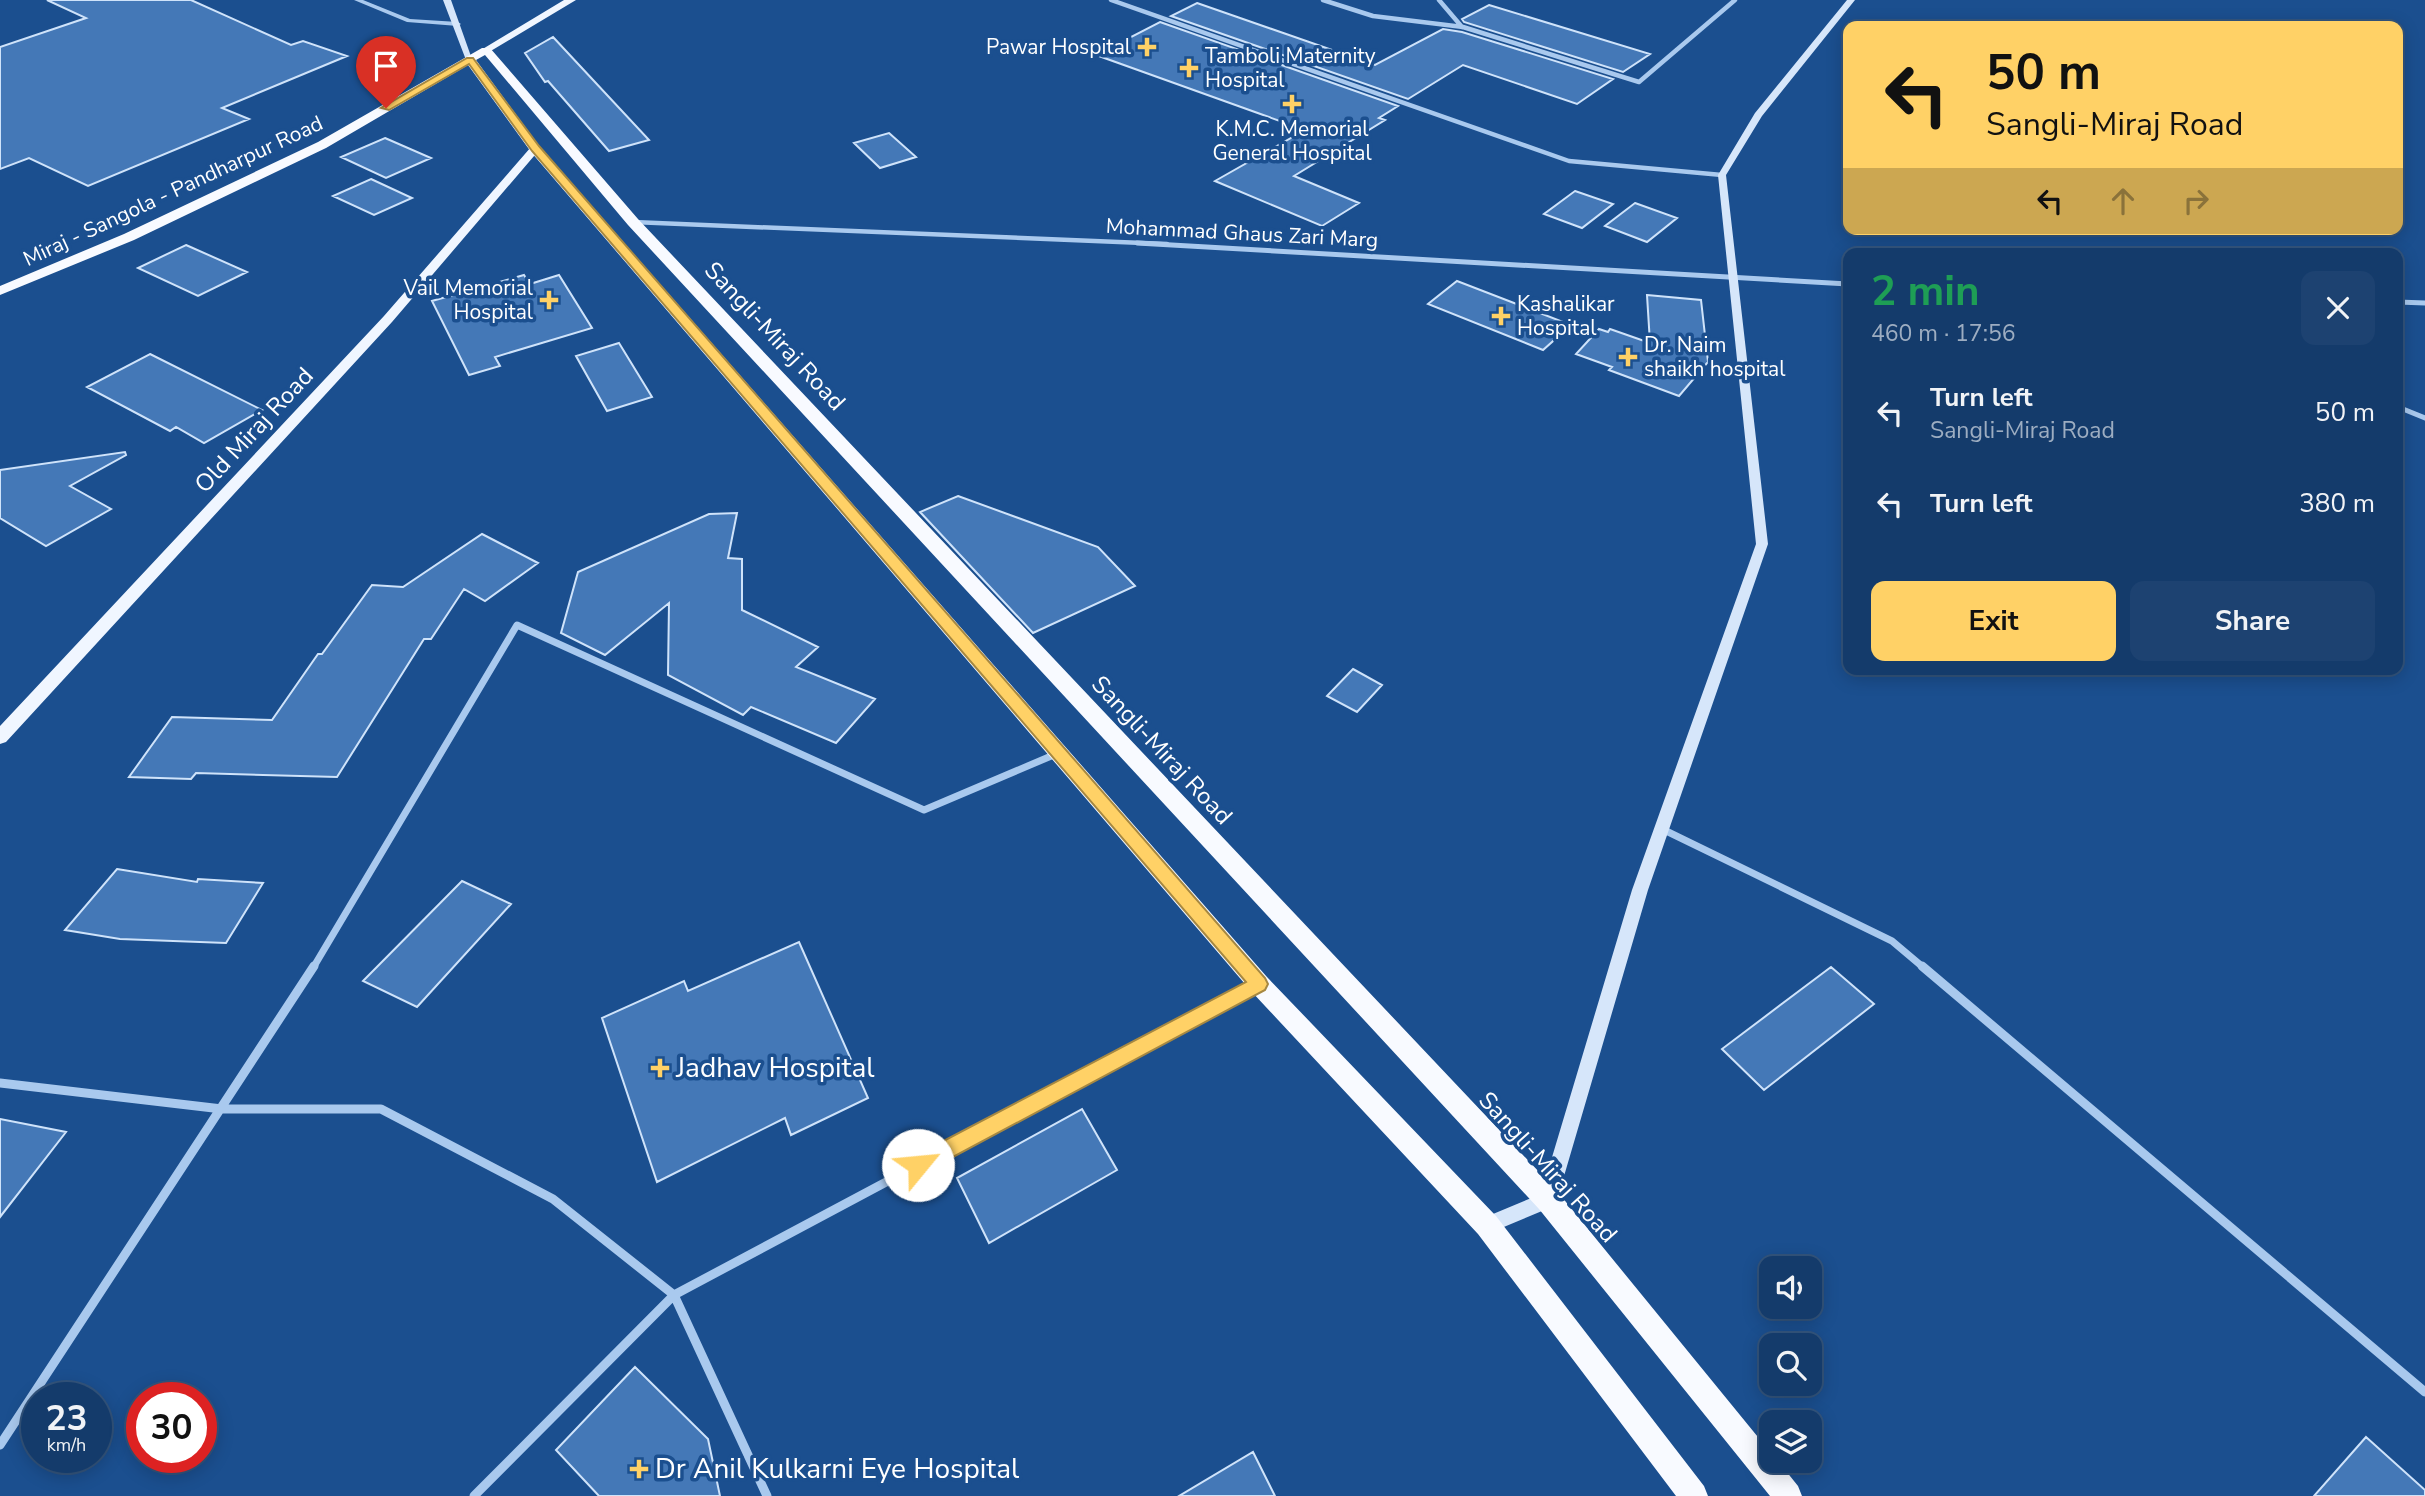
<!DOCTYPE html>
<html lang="en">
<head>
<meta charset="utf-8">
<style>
  body { margin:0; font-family:"Nunito Sans",sans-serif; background:#1d4271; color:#f1f3f6; height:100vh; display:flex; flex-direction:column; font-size:26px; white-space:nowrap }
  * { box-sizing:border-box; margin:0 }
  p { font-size:23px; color:#9dadc1 }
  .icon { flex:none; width:38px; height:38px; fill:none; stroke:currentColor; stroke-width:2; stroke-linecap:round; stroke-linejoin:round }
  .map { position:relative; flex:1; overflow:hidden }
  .side { position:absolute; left:1843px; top:248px; width:560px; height:427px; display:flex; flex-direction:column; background:#143b6b; border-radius:14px; box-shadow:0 4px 18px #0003,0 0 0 2px #33557e }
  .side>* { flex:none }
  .banner { position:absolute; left:1843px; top:21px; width:560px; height:214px; border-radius:14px; box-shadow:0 4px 18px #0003,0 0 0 2px #33557e; background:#ffd166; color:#111; overflow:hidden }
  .tools { position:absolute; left:1759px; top:1256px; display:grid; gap:14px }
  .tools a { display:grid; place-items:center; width:63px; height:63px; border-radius:14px; background:#143b6b; box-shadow:0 4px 18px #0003,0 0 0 2px #33557e; font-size:35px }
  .speed { position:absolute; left:21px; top:1382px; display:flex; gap:14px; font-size:35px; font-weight:700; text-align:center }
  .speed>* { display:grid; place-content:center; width:91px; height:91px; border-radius:50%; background:#143b6b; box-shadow:0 4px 18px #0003,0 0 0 2px #33557e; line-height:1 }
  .speed small { font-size:18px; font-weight:400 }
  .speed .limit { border:10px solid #d22; background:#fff; color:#111 }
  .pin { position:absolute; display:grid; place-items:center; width:60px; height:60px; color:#fff; margin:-72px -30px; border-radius:50% 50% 50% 0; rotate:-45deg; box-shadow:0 0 7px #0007 }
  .pin .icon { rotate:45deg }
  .me { position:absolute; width:77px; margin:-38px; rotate:62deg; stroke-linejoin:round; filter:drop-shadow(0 0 5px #0008) }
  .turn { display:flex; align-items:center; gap:24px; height:147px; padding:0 28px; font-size:32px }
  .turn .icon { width:91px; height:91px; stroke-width:2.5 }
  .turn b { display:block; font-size:49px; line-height:60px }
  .lanes { display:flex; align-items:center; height:66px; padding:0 28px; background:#0003; justify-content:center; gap:35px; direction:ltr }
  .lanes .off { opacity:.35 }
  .round { display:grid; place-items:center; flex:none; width:74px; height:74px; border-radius:14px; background:#1d4271 }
  .head { display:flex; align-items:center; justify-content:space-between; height:119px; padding:0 28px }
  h1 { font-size:42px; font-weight:700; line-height:52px; color:#1e9e55 }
  .primary-button { display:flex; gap:14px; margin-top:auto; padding:14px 28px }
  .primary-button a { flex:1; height:80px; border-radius:14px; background:#ffd166; color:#111; font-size:28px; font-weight:700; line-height:80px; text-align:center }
  .primary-button a+a { background:#1d4271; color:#f1f3f6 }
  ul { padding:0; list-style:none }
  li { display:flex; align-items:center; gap:21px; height:91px; padding:0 28px }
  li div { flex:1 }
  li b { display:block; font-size:26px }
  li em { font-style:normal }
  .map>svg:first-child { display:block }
  .building { fill:#4478b7; stroke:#cfe3fa; stroke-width:2 }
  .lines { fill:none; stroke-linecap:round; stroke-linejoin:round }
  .minor-far3 { stroke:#a9c9ee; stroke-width:4.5 }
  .minor-far2 { stroke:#a9c9ee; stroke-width:5 }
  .minor-far1 { stroke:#a9c9ee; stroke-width:7 }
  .minor { stroke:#a9c9ee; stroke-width:9 }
  .tertiary { fill:#a9c9ee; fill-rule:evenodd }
  .secondary { fill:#d6e6fa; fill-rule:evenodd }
  .primary { fill:#f0f6ff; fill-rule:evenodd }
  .trunk { fill:#f8faff; fill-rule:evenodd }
  .route { fill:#ffd166; stroke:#a68842; stroke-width:2 }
  .poi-dot { fill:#ffd166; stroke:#1b4f8f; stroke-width:2.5 }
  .labels { text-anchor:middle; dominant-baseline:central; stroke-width:7; stroke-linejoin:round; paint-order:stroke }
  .far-poi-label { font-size:21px; fill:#fff; stroke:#1b4f8f; text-anchor:start }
  .far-street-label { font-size:21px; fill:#fff; stroke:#1b4f8f }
  .street-label { font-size:24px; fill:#fff; stroke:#1b4f8f }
  .near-poi-label { font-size:28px; fill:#fff; stroke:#1b4f8f; text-anchor:start }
</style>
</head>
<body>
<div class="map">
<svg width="2425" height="1496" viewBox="0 0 2425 1496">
  <rect width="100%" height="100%" fill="#1b4f8f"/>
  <!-- building -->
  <path class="building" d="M47 0H191L291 45 303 41 347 56 222 108 249 119 88 186 29 158 0 169V47L86 18Z
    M1197 3 1375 65 1443 29 1462 32 1613 79 1577 104 1463 65 1408 99 1171 16Z
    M1489 5 1650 54 1623 72 1464 22 1462 19Z
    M1160 22 1398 106 1379 118 1385 120 1294 176 1359 203 1322 226 1215 181 1305 130 1096 55Z
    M553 37 649 140 609 151 548 81 545 82 525 53Z
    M889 133 916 157 880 168 854 143Z
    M385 138 431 158 386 178 341 157Z
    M371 179 412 198 374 215 333 196Z
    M1575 191 1613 204 1582 228 1544 214Z
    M1635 203 1677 218 1647 242 1605 226Z
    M186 245 247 272 198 296 138 268Z
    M524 275 530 284 559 275 592 328 495 357 500 366 469 375 432 301Z
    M1457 281 1571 325 1543 350 1428 304Z
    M1647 295 1701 300 1708 362 1679 396 1609 370 1612 367 1576 354 1599 329 1608 332 1610 329 1650 343Z
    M619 343 652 397 607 411 576 356Z
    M150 354 262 410 204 443 176 427 170 431 87 387Z
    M125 452 126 455 70 486 111 509 46 546 0 518V470Z
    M958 496 1098 547 1135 586 1033 633 920 512Z
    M737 513 728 558 742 559V610L818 647 796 667 875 699 836 743 751 707 743 715 668 675 669 603 605 655 561 633 578 572 709 514Z
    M482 534 538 563 485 601 464 589 431 639H424L337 777 196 773 191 779 129 777 172 717 272 720 318 654H322L372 585 403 587Z
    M1353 669 1382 685 1357 712 1327 696Z
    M117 869 197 882 198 879 263 883 226 943 120 939 65 930Z
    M462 881 511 904 417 1007 363 981Z
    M799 942 868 1098 791 1135 785 1118 657 1182 602 1018 684 981 688 991Z
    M1831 967 1874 1004 1764 1090 1722 1049Z
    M1082 1109 1117 1170 989 1243 957 1178Z
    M0 1119 66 1132 0 1217Z
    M635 1367 708 1439 720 1496H599L556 1450Z
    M2366 1437 2425 1490V1496H2314Z
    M1253 1452 1275 1496H1179Z"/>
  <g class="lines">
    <!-- minor-far3 -->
    <path class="minor-far3" d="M1111 0 1569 161 1722 175
      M1323 0 1373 16 1463 27 1639 82 1735 0
      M1439 0 1462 27
      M633 222 1167 244"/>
    <!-- minor-far2 -->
    <path class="minor-far2" d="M1137 243 1848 284
      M2398 302 2425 303
      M2398 407 2425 418"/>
    <!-- minor-far1 -->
    <path class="minor-far1" d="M1662 829 1892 941 1924 968
      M313 968 517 625 924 810 1056 754"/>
    <!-- minor -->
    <path class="minor" d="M1922 966 2425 1392
      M0 1083 222 1109H381L553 1199 674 1295 474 1496
      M0 1445 314 966
      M767 1496 674 1295 1256 985"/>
    <!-- tertiary -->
    <path class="tertiary" d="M354 0H363L410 19 458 22 461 24 458 26 407 22Z"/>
    <!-- secondary -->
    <path class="secondary" d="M443 0H451L473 62 466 60Z
      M1847 0H1855L1762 116 1726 175 1768 544 1648 890 1557 1200 1554 1206 1487 1234 1481 1231 1478 1225 1481 1219 1541 1194 1632 890 1756 544 1718 175 1755 113Z"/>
    <!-- primary -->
    <path class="primary" d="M564 0H576L489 52 481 50Z
      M531 147 540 149 392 322 6 742 0 744V726L384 316Z"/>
    <!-- trunk -->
    <path class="trunk" d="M482 48H490L638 219 1557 1191 1771 1453V1461H1778L1798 1486 1802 1496H1770L1539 1209 628 225 485 55 476 60 539 146 1267 977 1496 1216 1704 1486 1708 1496H1676L1478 1234 1251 991 531 152 468 65 326 148 134 240 0 295V286L124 234 318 142Z"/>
  </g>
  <!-- route -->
  <path class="route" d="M467 58H473L539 146 1265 978 1268 984 1265 990 925 1172 918 1175 911 1172 908 1165 911 1158 1246 982 532 151 469 64 389 110 381 108Z"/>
  <!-- markers -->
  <g class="poi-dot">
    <path d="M1143.5 36.5h7v7h7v7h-7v7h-7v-7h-7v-7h7z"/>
    <path d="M1185.5 57.5h7v7h7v7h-7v7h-7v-7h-7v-7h7z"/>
    <path d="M1288.5 93.5h7v7h7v7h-7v7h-7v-7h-7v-7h7z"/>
    <path d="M545.5 289.5h7v7h7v7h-7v7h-7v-7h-7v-7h7z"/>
    <path d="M1497.5 305.5h7v7h7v7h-7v7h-7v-7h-7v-7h7z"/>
    <path d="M1624.5 346.5h7v7h7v7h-7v7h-7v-7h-7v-7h7z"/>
    <path d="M656.5 1057.5h7v7h7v7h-7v7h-7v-7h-7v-7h7z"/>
    <path d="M635.5 1458.5h7v7h7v7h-7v7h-7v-7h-7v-7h7z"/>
  </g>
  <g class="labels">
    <!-- far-poi labels -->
    <g class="far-poi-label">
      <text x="1131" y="47" text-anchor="end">Pawar Hospital</text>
      <text x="1205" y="56">Tamboli Maternity<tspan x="1205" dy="24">Hospital</tspan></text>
      <text x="1292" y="129" text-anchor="middle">K.M.C. Memorial<tspan x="1292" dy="24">General Hospital</tspan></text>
      <text x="533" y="288" text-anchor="end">Vail Memorial<tspan x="533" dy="24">Hospital</tspan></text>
      <text x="1517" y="304">Kashalikar<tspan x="1517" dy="24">Hospital</tspan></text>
      <text x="1644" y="345">Dr. Naim<tspan x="1644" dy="24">shaikh hospital</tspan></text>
    </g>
    <!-- far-street labels -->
    <g class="far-street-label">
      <text transform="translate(173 191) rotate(-25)">Miraj - Sangola - Pandharpur Road</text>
      <text transform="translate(1242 233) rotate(3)">Mohammad Ghaus Zari Marg</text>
    </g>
    <!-- street labels -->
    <g class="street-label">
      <text transform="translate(775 336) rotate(47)">Sangli-Miraj Road</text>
      <text transform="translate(254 430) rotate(-47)">Old Miraj Road</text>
      <text transform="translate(1162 750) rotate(47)">Sangli-Miraj Road</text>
      <text transform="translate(1548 1167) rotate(48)">Sangli-Miraj Road</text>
    </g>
    <!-- near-poi labels -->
    <g class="near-poi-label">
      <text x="676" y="1068">Jadhav Hospital</text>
      <text x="655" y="1469">Dr Anil Kulkarni Eye Hospital</text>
    </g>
  </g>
</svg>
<div class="tools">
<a><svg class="icon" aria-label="sound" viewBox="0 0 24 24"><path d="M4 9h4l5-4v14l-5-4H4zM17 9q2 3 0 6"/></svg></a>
<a><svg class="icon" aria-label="search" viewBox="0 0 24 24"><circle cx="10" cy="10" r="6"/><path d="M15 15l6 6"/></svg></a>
<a><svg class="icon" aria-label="layers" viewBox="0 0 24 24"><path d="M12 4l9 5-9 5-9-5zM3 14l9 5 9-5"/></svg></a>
</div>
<div class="speed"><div>23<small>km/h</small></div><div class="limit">30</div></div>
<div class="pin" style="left:386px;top:108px;background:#d93025"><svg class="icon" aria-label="arrive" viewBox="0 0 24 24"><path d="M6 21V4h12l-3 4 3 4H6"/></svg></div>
<svg class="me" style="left:918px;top:1165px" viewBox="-20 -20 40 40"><circle r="19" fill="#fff"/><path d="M0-13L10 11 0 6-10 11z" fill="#ffd166"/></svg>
<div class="banner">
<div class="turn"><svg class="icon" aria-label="left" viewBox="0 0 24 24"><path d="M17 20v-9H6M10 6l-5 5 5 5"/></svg><div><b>50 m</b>Sangli-Miraj Road</div></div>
<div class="lanes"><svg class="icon" aria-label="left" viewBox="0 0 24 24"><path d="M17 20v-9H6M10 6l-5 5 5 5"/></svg><svg class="icon off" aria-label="ahead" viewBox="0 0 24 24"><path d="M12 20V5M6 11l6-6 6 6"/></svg><svg class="icon off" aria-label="right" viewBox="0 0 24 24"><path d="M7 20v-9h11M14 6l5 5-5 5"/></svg></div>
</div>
<section class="side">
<div class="head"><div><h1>2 min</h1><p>460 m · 17:56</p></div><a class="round"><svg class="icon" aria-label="close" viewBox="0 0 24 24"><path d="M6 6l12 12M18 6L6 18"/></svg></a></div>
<ul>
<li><svg class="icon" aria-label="left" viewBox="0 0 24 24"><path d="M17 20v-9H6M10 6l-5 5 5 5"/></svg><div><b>Turn left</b><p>Sangli-Miraj Road</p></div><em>50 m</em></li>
<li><svg class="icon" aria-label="left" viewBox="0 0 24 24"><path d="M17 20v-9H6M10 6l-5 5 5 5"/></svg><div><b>Turn left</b></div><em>380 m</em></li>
</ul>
<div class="primary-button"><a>Exit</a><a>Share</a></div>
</section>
</div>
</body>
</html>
